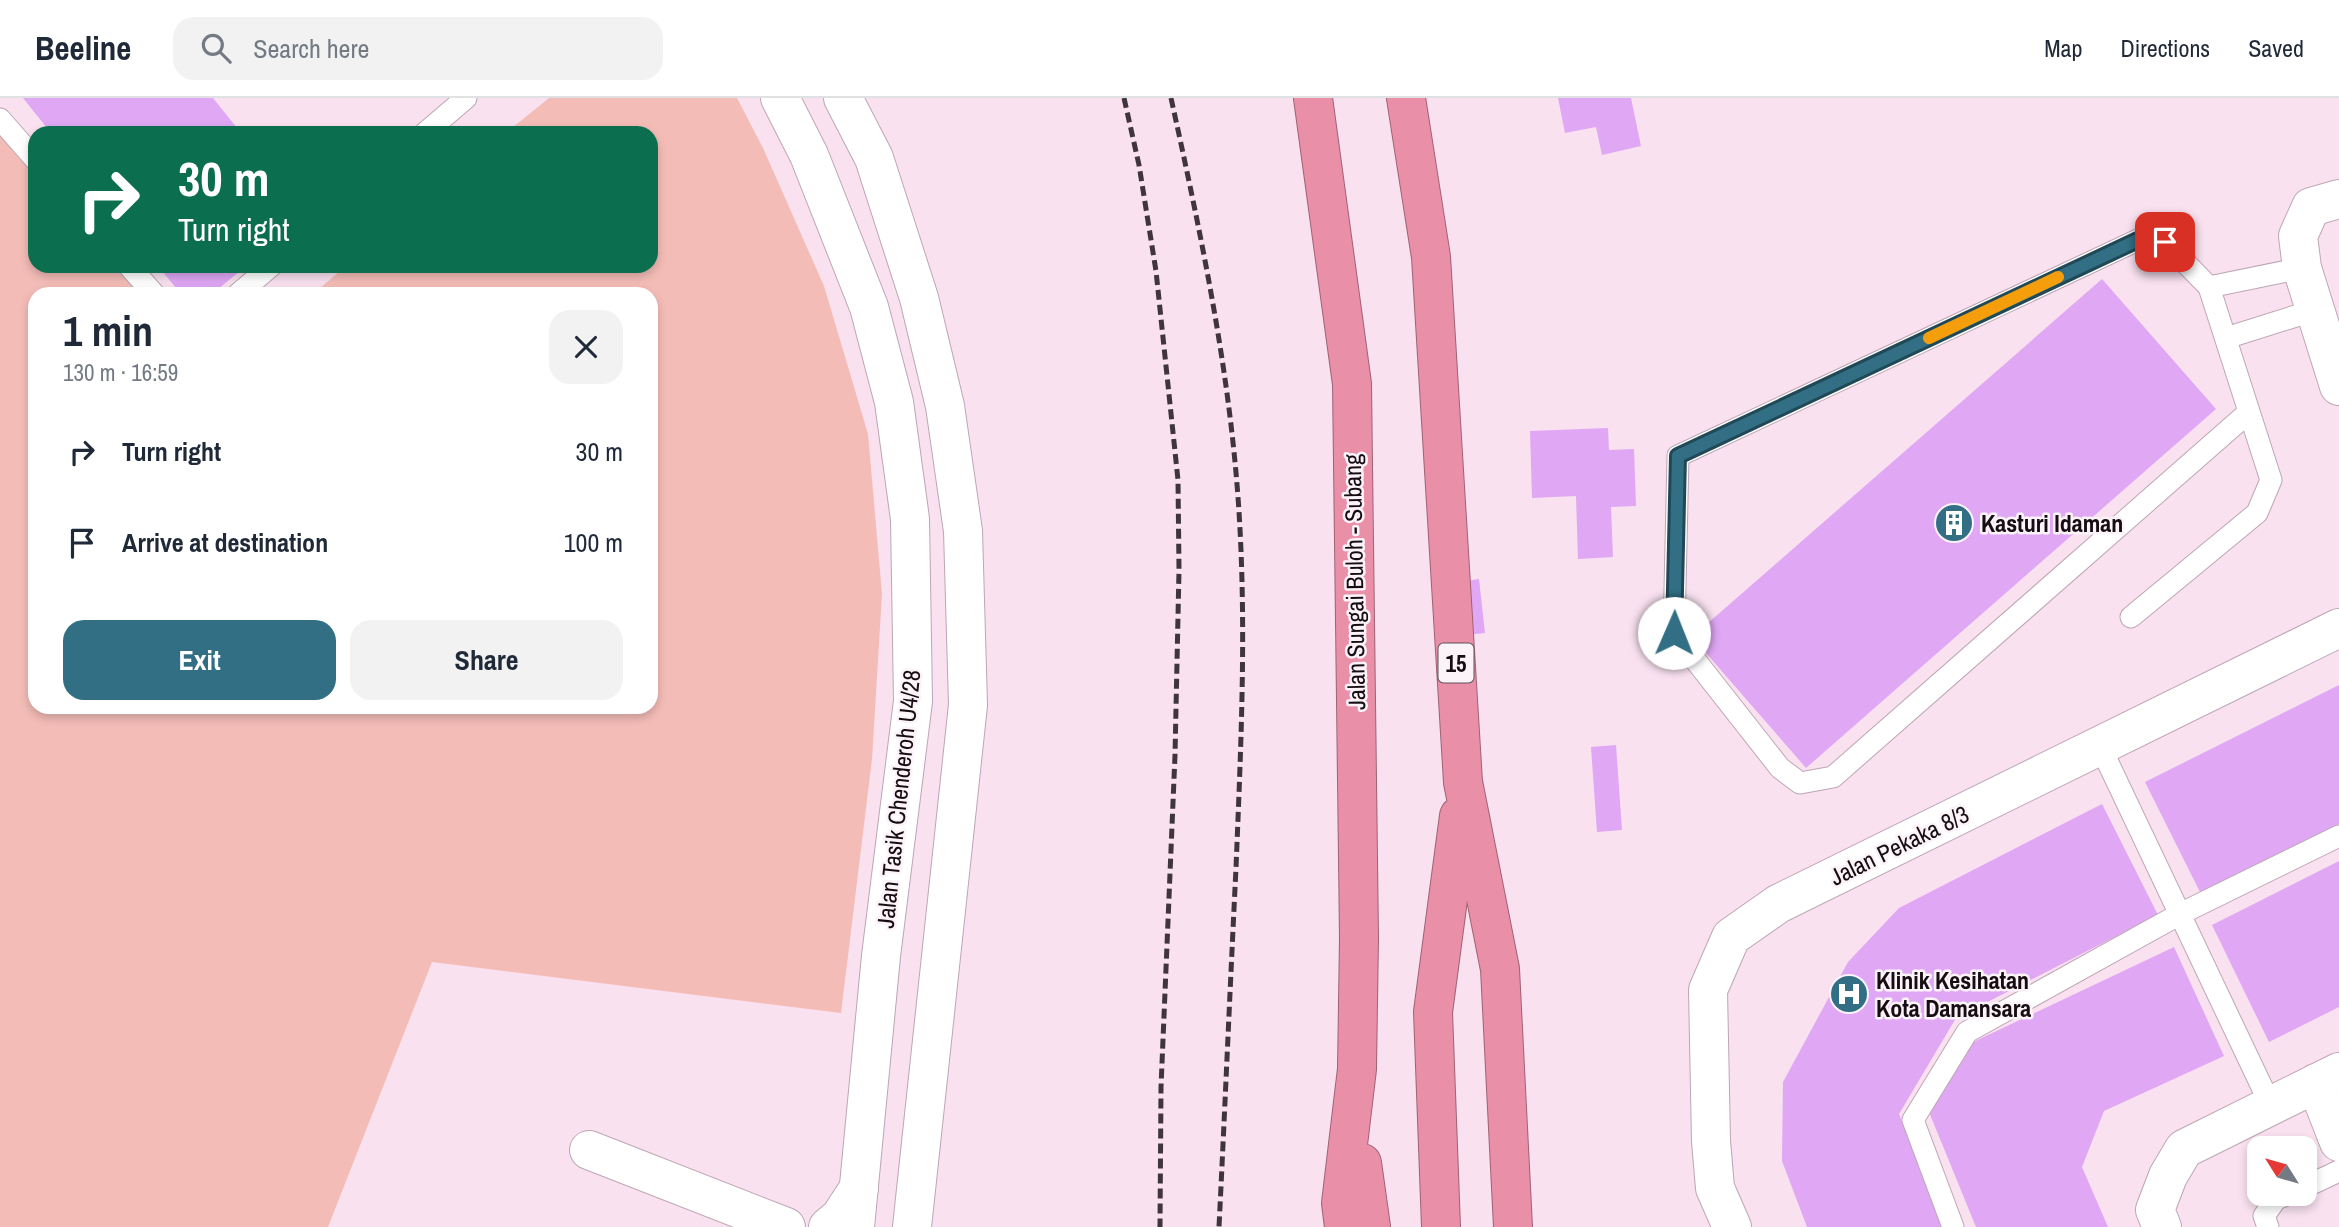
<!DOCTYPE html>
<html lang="en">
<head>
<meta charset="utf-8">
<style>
  body { margin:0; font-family:"Archivo Narrow",sans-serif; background:#f2f2f3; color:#1f2937; height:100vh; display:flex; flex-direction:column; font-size:26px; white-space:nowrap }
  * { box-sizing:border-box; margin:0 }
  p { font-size:23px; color:#747a83 }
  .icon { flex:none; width:38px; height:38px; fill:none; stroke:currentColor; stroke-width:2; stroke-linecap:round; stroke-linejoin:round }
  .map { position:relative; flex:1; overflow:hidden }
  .details { position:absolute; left:28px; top:189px; width:630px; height:427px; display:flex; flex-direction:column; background:#fff; border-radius:21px; box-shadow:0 4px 10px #0003 }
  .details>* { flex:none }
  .guide { position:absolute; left:28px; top:28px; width:630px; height:147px; border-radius:21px; box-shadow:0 4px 10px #0003; background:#0b6e4f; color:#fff; overflow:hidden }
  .needle { width:46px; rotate:307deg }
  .tools { position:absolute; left:2247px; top:1038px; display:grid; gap:14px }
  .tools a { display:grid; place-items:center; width:70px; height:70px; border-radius:14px; background:#fff; box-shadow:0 4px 10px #0003; font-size:35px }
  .pin { position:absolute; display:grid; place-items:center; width:60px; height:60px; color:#fff; margin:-30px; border-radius:14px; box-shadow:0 4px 10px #0006 }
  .me { position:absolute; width:77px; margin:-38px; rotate:1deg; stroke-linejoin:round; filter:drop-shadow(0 0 5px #0008) }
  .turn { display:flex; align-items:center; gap:24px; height:147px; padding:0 35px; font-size:32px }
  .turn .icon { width:91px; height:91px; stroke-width:2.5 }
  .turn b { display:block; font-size:49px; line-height:60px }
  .round { display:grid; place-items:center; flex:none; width:74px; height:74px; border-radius:21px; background:#f2f2f3 }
  .summary { display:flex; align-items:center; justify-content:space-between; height:119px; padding:0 35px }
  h1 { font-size:42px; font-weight:700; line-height:52px }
  .primary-button { display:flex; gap:14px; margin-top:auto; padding:14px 35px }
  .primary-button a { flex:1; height:80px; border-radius:21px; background:#326f85; color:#fff; font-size:28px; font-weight:700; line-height:80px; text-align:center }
  .primary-button a+a { background:#f2f2f3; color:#1f2937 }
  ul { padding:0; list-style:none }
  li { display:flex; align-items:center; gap:21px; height:91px; padding:0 35px }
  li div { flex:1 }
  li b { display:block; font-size:26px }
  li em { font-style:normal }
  header { display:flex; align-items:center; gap:42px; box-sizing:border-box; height:98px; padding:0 35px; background:#fff; border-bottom:2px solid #e0e1e3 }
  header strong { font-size:33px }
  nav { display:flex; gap:38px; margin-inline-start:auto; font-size:24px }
  .search { width:490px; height:63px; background:#f2f2f3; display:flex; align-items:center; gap:18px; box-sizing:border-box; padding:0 24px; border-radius:21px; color:#747a83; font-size:26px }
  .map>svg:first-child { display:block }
  .green { fill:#f4bcb7 }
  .building { fill:#dfa7f4 }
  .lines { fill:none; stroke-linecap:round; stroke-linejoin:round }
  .lane-casing { stroke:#bda6b4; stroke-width:23 }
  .street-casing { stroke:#bda6b4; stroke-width:40 }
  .secondary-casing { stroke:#bda6b4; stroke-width:40 }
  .highway-casing { stroke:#9f6274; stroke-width:40 }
  .lane { stroke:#fff; stroke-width:21 }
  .street { stroke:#fff; stroke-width:38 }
  .secondary { stroke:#fff; stroke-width:38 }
  .highway { stroke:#ea8fa8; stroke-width:38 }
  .rail { stroke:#40353c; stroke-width:5; stroke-dasharray:10 5; stroke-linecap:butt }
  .route-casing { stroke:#204856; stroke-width:18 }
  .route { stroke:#326f85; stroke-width:12 }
  .slow { stroke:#f59e0b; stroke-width:12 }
  .labels { text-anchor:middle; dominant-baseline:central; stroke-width:5; stroke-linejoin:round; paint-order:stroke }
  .shield { fill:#fcf3f9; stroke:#5a5257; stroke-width:2 }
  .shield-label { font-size:23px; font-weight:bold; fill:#150d12 }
  .poi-label { font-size:24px; font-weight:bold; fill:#150d12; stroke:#fcf3f9; text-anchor:start }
  .street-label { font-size:24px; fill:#150d12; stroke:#fcf3f9 }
</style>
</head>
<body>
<header>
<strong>Beeline</strong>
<div class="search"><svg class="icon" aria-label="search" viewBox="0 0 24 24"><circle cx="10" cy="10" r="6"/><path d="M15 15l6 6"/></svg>Search here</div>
<nav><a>Map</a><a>Directions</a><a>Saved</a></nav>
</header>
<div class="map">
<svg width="2339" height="1129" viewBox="0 0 2339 1129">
  <rect width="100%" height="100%" fill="#f9e1f0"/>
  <!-- green -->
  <path class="green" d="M549 0H737L763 50 824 188 868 336 882 496 872 661 841 915 432 864 328 1129H0V21L35 64V168H122L145 196H35V609H651V196H313L346 168H651V35H506Z"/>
  <!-- building -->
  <path class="building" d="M23 0H213L241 35H51Z
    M1558 0H1631L1641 48 1602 57 1596 29 1565 35Z
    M158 168H246L212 196H181Z
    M2102 181 2216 311 1806 670 1692 539Z
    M1608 330 1609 352 1634 351 1636 408 1611 409 1613 459 1578 461 1576 398 1532 400 1530 333Z
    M1479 481 1485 535 1466 537 1459 484Z
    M2339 587V726L2201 796 2145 684Z
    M1616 647 1622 732 1597 734 1591 649Z
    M2102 706 2158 817 1956 920 1899 1016 1943 1129H1807L1782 1063 1783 984 1848 864 1899 810Z
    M2339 763V909L2269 944 2212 827Z
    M2174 849 2224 958 2104 1013 2082 1069 2108 1129H1976L1929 1014 1969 946Z"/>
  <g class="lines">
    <defs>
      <path id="lane" d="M0 21 35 61
        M425 35 466 0
        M129 168 154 196
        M2209 189 2302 170
        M238 196 271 168
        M2226 240 2315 212
        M2131 519 2257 415 2271 382 2209 189 2165 144 2140 141 1678 358 1674 535 1780 670 1800 685 1833 679 2249 314
        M2100 648 2271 1008
        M2305 1089 2339 1073
        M1953 1129 1913 1022 1967 934 2180 816 2339 738
        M2268 1129 2264 1118 2276 1101 2289 1096"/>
      <path id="street" d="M2339 101 2311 109 2298 138 2302 170 2339 288
        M2316 985 2339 1044
        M589 1052 786 1129
        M828 1129 840 1119 859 1090
        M1732 1129 1715 1090 1711 1043 1708 892 1731 839 1778 806 2339 530
        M2162 1129 2155 1112 2168 1078 2184 1051 2339 974"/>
      <path id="secondary" d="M780 0 809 57 869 209 894 304 910 421 913 603 881 858 855 1129
        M843 0 874 60 919 200 945 308 963 433 968 607 912 1129"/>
      <path id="highway" d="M1313 0 1352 286 1359 840 1357 971 1341 1105 1344 1129
        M1406 0 1431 159 1463 684 1500 871 1513 1129
        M1362 1065 1371 1129
        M1441 1129 1433 914 1459 718"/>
    </defs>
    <!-- lane casing -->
    <use href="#lane" class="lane-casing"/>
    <!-- street casing -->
    <use href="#street" class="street-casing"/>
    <!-- secondary casing -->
    <use href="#secondary" class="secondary-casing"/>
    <!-- highway casing -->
    <use href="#highway" class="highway-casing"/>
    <!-- lane -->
    <use href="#lane" class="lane"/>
    <!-- street -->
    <use href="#street" class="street"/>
    <!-- secondary -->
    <use href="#secondary" class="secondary"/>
    <!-- highway -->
    <use href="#highway" class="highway"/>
    <!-- rail -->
    <path class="rail" d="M1124 0 1139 67 1156 173 1178 382 1179 472 1175 657 1161 989 1160 1129
      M1171 0C1200 132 1228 264 1238 399 1247 523 1241 646 1236 770 1230 890 1225 1009 1219 1129"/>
  </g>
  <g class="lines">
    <defs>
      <path id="route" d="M1674 535 1678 358 2140 141 2165 144"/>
    </defs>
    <!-- route casing -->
    <use href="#route" class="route-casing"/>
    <!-- route -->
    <use href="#route" class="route"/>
    <!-- slow -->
    <path class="slow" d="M1929 240 2058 179"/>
  </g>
  <!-- icons -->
  <defs>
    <symbol id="building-disc" viewBox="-11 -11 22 22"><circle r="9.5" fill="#326f85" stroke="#fcf3f9"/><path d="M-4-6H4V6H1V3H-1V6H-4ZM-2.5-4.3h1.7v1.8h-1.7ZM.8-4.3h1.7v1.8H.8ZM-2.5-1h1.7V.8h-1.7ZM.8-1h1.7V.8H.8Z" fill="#fff"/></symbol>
    <symbol id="hospital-disc" viewBox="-11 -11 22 22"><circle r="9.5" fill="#326f85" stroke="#fcf3f9"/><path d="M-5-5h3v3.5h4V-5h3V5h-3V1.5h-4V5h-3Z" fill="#fff"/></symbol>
  </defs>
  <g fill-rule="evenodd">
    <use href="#building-disc" x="1932" y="403" width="44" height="44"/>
    <use href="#hospital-disc" x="1827" y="874" width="44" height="44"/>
  </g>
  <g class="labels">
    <!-- shield labels -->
    <rect class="shield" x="1438.5" y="545.5" width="35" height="39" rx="5"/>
    <g class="shield-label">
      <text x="1456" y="565">15</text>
    </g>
    <!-- poi labels -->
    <g class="poi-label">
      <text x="1981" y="425">Kasturi Idaman</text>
      <text x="1876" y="882">Klinik Kesihatan<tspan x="1876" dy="28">Kota Damansara</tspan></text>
    </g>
    <!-- street labels -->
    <g class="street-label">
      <text transform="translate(1354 484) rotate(-91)">Jalan Sungai Buloh - Subang</text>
      <text transform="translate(898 701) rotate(-84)">Jalan Tasik Chenderoh U4/28</text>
      <text transform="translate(1899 747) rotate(-26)">Jalan Pekaka 8/3</text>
    </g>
  </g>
</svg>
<div class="tools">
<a><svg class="needle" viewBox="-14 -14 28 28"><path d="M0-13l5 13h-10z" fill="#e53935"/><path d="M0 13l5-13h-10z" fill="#747a83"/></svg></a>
</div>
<div class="pin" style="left:2165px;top:144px;background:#d93025"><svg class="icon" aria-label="arrive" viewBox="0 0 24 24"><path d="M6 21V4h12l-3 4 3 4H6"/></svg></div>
<svg class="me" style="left:1674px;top:535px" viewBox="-20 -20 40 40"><circle r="19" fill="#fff"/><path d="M0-13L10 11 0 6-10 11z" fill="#326f85"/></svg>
<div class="guide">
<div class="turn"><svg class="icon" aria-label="right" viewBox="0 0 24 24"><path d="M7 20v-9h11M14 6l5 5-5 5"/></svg><div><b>30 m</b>Turn right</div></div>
</div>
<section class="details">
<div class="summary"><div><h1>1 min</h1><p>130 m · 16:59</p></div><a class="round"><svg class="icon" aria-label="close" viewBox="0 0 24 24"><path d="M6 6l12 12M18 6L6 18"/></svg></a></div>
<ul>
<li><svg class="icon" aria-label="right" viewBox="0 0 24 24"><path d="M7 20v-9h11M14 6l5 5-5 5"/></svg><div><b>Turn right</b></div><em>30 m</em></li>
<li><svg class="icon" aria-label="arrive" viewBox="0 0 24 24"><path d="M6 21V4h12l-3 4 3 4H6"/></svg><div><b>Arrive at destination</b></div><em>100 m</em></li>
</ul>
<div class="primary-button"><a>Exit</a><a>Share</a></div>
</section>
</div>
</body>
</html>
